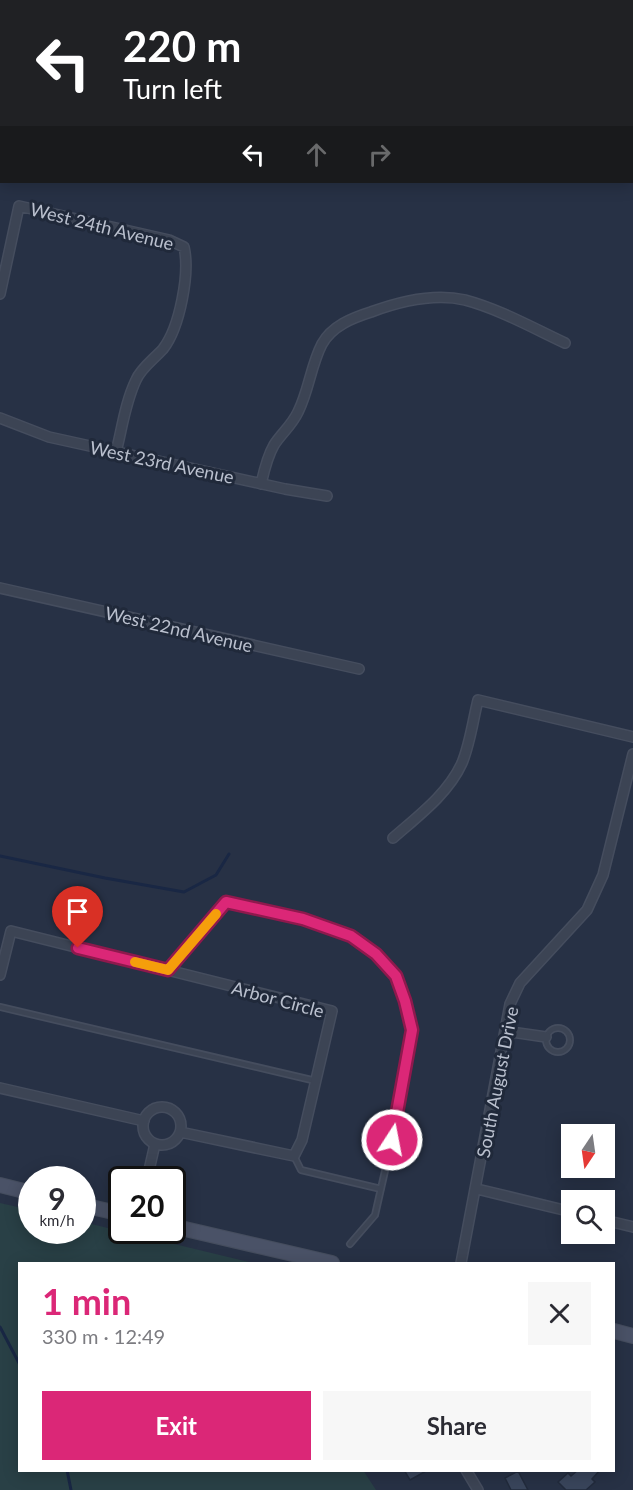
<!DOCTYPE html>
<html lang="en">
<head>
<meta charset="utf-8">
<style>
  body { margin:0; font-family:Lato,sans-serif; background:#f7f7f7; color:#2b2b33; height:100vh; display:flex; flex-direction:column; font-size:22px; white-space:nowrap }
  * { box-sizing:border-box; margin:0 }
  p { font-size:20px; color:#7c7c81 }
  .icon { flex:none; width:33px; height:33px; fill:none; stroke:currentColor; stroke-width:2; stroke-linecap:round; stroke-linejoin:round }
  .map { position:relative; flex:1; overflow:hidden }
  .panel { position:absolute; left:18px; top:1262px; width:597px; height:210px; display:flex; flex-direction:column; background:#fff; border-radius:0px; box-shadow:0 3px 15px #0003 }
  .panel>* { flex:none }
  .top-card { position:absolute; left:0px; top:0px; width:633px; height:183px; box-shadow:0 3px 15px #0003; background:#202124; color:#fff; overflow:hidden }
  .needle { width:39px; rotate:193deg }
  .tools { position:absolute; left:561px; top:1124px; display:grid; gap:12px }
  .tools a { display:grid; place-items:center; width:54px; height:54px; border-radius:0px; background:#fff; box-shadow:0 3px 15px #0003; font-size:30px }
  .speed { position:absolute; left:18px; top:1166px; display:flex; gap:12px; font-size:30px; font-weight:700; text-align:center }
  .speed>* { display:grid; place-content:center; width:78px; height:78px; border-radius:50%; background:#fff; box-shadow:0 3px 15px #0003; line-height:1 }
  .speed small { font-size:15px; font-weight:400 }
  .speed .limit { border:3px solid #111; border-radius:9px; background:#fff; color:#111 }
  .pin { position:absolute; display:grid; place-items:center; width:51px; height:51px; color:#fff; margin:-62px -26px; border-radius:50% 50% 50% 0; rotate:-45deg; box-shadow:0 0 6px #0007 }
  .pin .icon { rotate:45deg }
  .me { position:absolute; width:66px; margin:-33px; rotate:11deg; stroke-linejoin:round; filter:drop-shadow(0 0 4px #0008) }
  .turn { display:flex; align-items:center; gap:21px; height:126px; padding:0 24px; font-size:27px }
  .turn .icon { width:78px; height:78px; stroke-width:2.5 }
  .turn b { display:block; font-size:42px; line-height:51px }
  .lanes { display:flex; align-items:center; height:57px; padding:0 24px; background:#0003; justify-content:center; gap:30px; direction:ltr }
  .lanes .off { opacity:.35 }
  .round { display:grid; place-items:center; flex:none; width:63px; height:63px; border-radius:0px; background:#f7f7f7 }
  .summary { display:flex; align-items:center; justify-content:space-between; height:102px; padding:0 24px }
  h1 { font-size:36px; font-weight:700; line-height:45px; color:#db2777 }
  .action { display:flex; gap:12px; margin-top:auto; padding:12px 24px }
  .action a { flex:1; height:69px; border-radius:0px; background:#db2777; color:#fff; font-size:24px; font-weight:700; line-height:69px; text-align:center }
  .action a+a { background:#f7f7f7; color:#2b2b33 }
  .map>svg:first-child { display:block }
  .green { fill:#294046 }
  .lines { fill:none; stroke-linecap:round; stroke-linejoin:round }
  .stream { stroke:#192744; stroke-width:3 }
  .building { fill:#39455b; stroke:#222b3c; stroke-width:1.5 }
  .lane-casing { stroke:#454d5e; stroke-width:8 }
  .street-casing { stroke:#454d5e; stroke-width:12 }
  .secondary-casing { stroke:#454d5e; stroke-width:16 }
  .lane { stroke:#3c4454; stroke-width:4.5 }
  .street { stroke:#3c4454; stroke-width:9 }
  .secondary { stroke:#4a5267; stroke-width:14 }
  .route-casing { stroke:#8e194d; stroke-width:15 }
  .route { stroke:#db2777; stroke-width:10 }
  .slow { stroke:#f59e0b; stroke-width:10 }
  .labels { text-anchor:middle; dominant-baseline:central; stroke-width:6; stroke-linejoin:round; paint-order:stroke }
  .street-label { font-size:18px; fill:#bac0ce; stroke:#20293a }
</style>
</head>
<body>
<div class="map">
<svg width="633" height="1490" viewBox="0 0 633 1490">
  <rect width="100%" height="100%" fill="#273145"/>
  <!-- green -->
  <path class="green" d="M0 1203 31 1210 32 1230H82L83 1222 253 1263H20V1470H363L376 1490H0Z"/>
  <g class="lines">
    <!-- stream -->
    <path class="stream" d="M0 856 105 878 184 892 216 875 229 854
      M0 1327 20 1365
      M67 1470 71 1490"/>
  </g>
  <!-- building -->
  <path class="building" d="M404 1470H428L410 1480Z
    M578 1470H600L592 1479 595 1482 586 1490H566L558 1482 568 1473 571 1476Z
    M518 1471 528 1490H511L505 1478Z"/>
  <g class="lines">
    <defs>
      <path id="lane" d="M121 2V0
        M256 2V0
        M168 970 226 902 304 919 351 936 376 954 396 976 412 1030 387 1162 375 1215 350 1244
        M0 1007 316 1081
        M546 1040a12 12 0 1 1 24 0a12 12 0 1 1-24 0Z
        M294 1156 301 1170 381 1189"/>
      <path id="street" d="M0 294 19 206 169 240 184 247C190 273 180 327 163 349 154 359 141 368 136 380 125 403 122 429 116 452
        M0 418 49 437 285 489 327 496
        M261 484C264 471 267 457 274 445 281 434 292 425 298 412 309 390 311 365 322 344 332 326 352 318 371 312 398 302 435 293 465 300 499 309 533 328 565 343
        M0 588 359 669
        M393 838C418 816 448 794 462 763 470 744 473 720 478 700L633 737
        M0 975 11 931 332 1011 302 1140 294 1156 180 1132
        M505 1031 546 1037
        M0 1088 144 1121
        M143 1126a19 19 0 1 1 38 0a19 19 0 1 1-38 0Z
        M147 1179 155 1144
        M477 1189 572 1212
        M604 1220 633 1227
        M461 1263 510 1004 520 983 587 910 603 875 633 754
        M466 1470 478 1490"/>
      <path id="secondary" d="M0 1185 32 1193
        M82 1205 122 1214
        M172 1226 332 1263
        M614 1331 633 1336"/>
    </defs>
    <!-- lane casing -->
    <use href="#lane" class="lane-casing"/>
    <!-- street casing -->
    <use href="#street" class="street-casing"/>
    <!-- secondary casing -->
    <use href="#secondary" class="secondary-casing"/>
    <!-- lane -->
    <use href="#lane" class="lane"/>
    <!-- street -->
    <use href="#street" class="street"/>
    <!-- secondary -->
    <use href="#secondary" class="secondary"/>
  </g>
  <g class="lines">
    <defs>
      <path id="route" d="M78 948 168 970 226 902 303 919 351 936 376 954 396 976 405 1001 412 1030 392 1140"/>
    </defs>
    <!-- route casing -->
    <use href="#route" class="route-casing"/>
    <!-- route -->
    <use href="#route" class="route"/>
    <!-- slow -->
    <path class="slow" d="M135 962 168 970 216 914"/>
  </g>
  <g class="labels">
    <!-- street labels -->
    <g class="street-label">
      <text transform="translate(102 226) rotate(14)">West 24th Avenue</text>
      <text transform="translate(162 462) rotate(12)">West 23rd Avenue</text>
      <text transform="translate(179 629) rotate(13)">West 22nd Avenue</text>
      <text transform="translate(278 999) rotate(15)">Arbor Circle</text>
      <text transform="translate(497 1082) rotate(-79)">South August Drive</text>
    </g>
  </g>
</svg>
<div class="tools">
<a><svg class="needle" viewBox="-14 -14 28 28"><path d="M0-13l5 13h-10z" fill="#e53935"/><path d="M0 13l5-13h-10z" fill="#7c7c81"/></svg></a>
<a><svg class="icon" aria-label="search" viewBox="0 0 24 24"><circle cx="10" cy="10" r="6"/><path d="M15 15l6 6"/></svg></a>
</div>
<div class="speed"><div>9<small>km/h</small></div><div class="limit">20</div></div>
<div class="pin" style="left:78px;top:948px;background:#d93025"><svg class="icon" aria-label="arrive" viewBox="0 0 24 24"><path d="M6 21V4h12l-3 4 3 4H6"/></svg></div>
<svg class="me" style="left:392px;top:1140px" viewBox="-20 -20 40 40"><circle r="17" fill="#db2777" stroke="#fff" stroke-width="3"/><path d="M0-11L8 9 0 5-8 9z" fill="#fff"/></svg>
<div class="top-card">
<div class="turn"><svg class="icon" aria-label="left" viewBox="0 0 24 24"><path d="M17 20v-9H6M10 6l-5 5 5 5"/></svg><div><b>220 m</b>Turn left</div></div>
<div class="lanes"><svg class="icon" aria-label="left" viewBox="0 0 24 24"><path d="M17 20v-9H6M10 6l-5 5 5 5"/></svg><svg class="icon off" aria-label="ahead" viewBox="0 0 24 24"><path d="M12 20V5M6 11l6-6 6 6"/></svg><svg class="icon off" aria-label="right" viewBox="0 0 24 24"><path d="M7 20v-9h11M14 6l5 5-5 5"/></svg></div>
</div>
<section class="panel">
<div class="summary"><div><h1>1 min</h1><p>330 m · 12:49</p></div><a class="round"><svg class="icon" aria-label="close" viewBox="0 0 24 24"><path d="M6 6l12 12M18 6L6 18"/></svg></a></div>
<div class="action"><a>Exit</a><a>Share</a></div>
</section>
</div>
</body>
</html>
